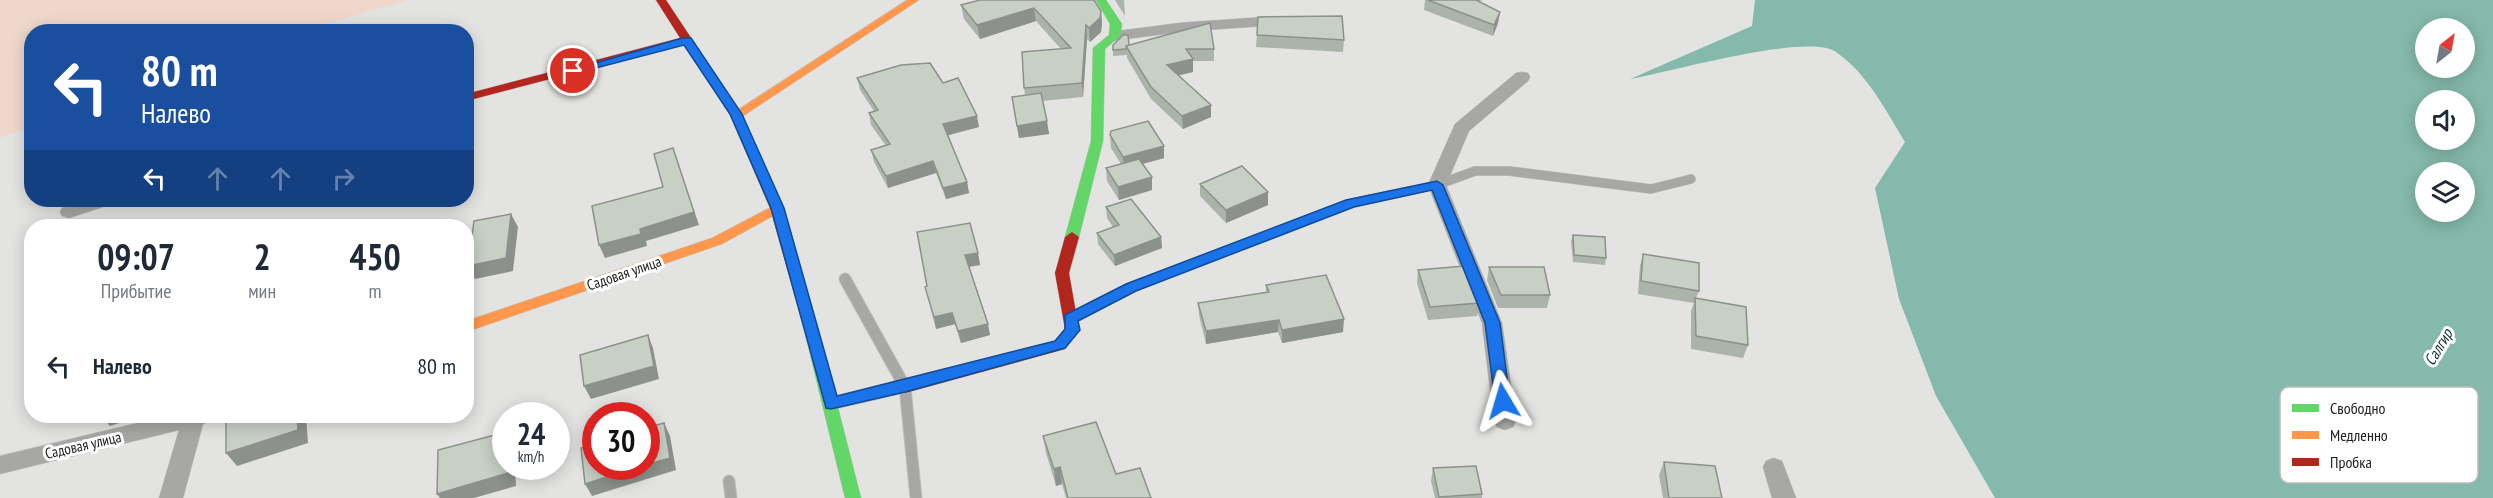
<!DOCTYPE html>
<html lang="ru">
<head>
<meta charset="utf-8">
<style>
  body { margin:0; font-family:"PT Sans Narrow",sans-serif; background:#f2f2f3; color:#1f2937; height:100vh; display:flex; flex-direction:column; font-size:22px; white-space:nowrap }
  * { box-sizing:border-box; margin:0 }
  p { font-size:20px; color:#747a83 }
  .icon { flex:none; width:33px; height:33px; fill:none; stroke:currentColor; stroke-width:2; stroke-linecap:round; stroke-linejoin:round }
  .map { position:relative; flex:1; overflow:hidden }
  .side { position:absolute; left:24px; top:219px; width:450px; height:204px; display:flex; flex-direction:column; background:#fff; border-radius:24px; box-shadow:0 3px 15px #0003 }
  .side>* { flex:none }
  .hud { position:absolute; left:24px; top:24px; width:450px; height:183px; border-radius:24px; box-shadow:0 3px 15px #0003; background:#1a4fa0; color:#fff; overflow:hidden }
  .needle { width:39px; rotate:31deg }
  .controls { position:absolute; left:2415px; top:18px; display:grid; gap:12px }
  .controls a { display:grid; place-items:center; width:60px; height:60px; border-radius:50%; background:#fff; box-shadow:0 3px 15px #0003; font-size:30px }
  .speed { position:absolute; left:492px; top:402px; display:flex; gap:12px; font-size:30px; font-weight:700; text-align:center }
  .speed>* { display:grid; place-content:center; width:78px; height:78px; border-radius:50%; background:#fff; box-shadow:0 3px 15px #0003; line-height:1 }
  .speed small { font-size:15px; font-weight:400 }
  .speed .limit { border:9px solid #d22; background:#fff; color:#111 }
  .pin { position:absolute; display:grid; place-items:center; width:51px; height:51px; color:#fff; margin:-26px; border:3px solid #fff; border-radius:50%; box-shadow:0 2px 6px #0007 }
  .me { position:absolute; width:66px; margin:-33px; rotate:353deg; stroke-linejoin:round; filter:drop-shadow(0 0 4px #0008) }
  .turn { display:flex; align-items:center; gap:21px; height:126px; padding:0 18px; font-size:27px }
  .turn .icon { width:78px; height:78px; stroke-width:2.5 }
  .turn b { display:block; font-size:42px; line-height:51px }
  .lanes { display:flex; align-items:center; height:57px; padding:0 18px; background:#0003; justify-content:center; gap:30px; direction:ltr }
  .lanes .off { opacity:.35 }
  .eta { display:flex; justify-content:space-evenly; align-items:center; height:102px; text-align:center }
  .eta b { font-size:36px; font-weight:700; line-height:42px }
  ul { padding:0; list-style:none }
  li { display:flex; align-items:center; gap:18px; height:90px; padding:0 18px }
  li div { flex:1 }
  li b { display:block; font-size:22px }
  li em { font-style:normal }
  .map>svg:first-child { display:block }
  .green { fill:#efd7cb }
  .water { fill:#85b9ab; fill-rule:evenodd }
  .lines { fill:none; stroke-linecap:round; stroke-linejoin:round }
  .lane-far1-casing { stroke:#c0c0bf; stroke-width:10 }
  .lane-casing { stroke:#c0c0bf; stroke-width:13 }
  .street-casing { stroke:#c0c0bf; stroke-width:1 }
  .fast-casing { stroke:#c0c0bf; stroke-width:1 }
  .slow-casing { stroke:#c0c0bf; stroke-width:1 }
  .jam-casing { stroke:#c0c0bf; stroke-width:1 }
  .lane-far1 { stroke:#a7a7a5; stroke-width:9 }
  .lane { stroke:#a7a7a5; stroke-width:11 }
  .street { fill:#a7a7a5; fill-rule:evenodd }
  .fast { fill:#63d668; fill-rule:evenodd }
  .slow { fill:#ff974d; fill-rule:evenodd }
  .jam { fill:#b3261e; fill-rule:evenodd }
  .wall { fill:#acb3aa }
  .shaded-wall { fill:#8c928b }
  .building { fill:#c8d0c6; stroke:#8c928b; stroke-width:1.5 }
  .route { fill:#1a73e8; stroke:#114b97; stroke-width:1.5 }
  .labels { text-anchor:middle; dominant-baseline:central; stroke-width:6; stroke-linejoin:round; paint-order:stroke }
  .street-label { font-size:15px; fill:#20201f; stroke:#fff }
  .water-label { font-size:16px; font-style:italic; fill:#0c3028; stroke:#fff }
  .key { fill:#fff; stroke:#bcbcbc; stroke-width:1.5 }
  .key-label { font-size:16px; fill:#20201f }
</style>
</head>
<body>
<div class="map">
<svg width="2493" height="498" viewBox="0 0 2493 498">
  <rect width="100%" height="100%" fill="#e3e4e1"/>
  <!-- green -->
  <path class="green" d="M0 0H408L301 31 32 32 31 126 0 138Z"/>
  <!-- water -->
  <path class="water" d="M1755 0H2493V498H1995L1936 396 1899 299 1875 188 1905 142C1886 111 1867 73 1836 52 1808 32 1668 73 1630 79L1752 26ZM2426 28H2464V68H2426ZM2426 100H2464V140H2426ZM2426 172H2464V212H2426Z"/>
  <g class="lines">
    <defs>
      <path id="lane-far1" d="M1114 36 1184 27 1272 21
        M1437 185 1475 171H1509L1651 189 1691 179"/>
      <path id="lane" d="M845 279 905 387 916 498
        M835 403 904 387
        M729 481 731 498"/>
      <path id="street" d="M1522 72 1528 73 1530 77 1528 81 1469 131 1446 185 1502 323 1516 421 1513 427 1505 430 1497 427 1494 421 1482 323 1428 185 1455 124 1516 73Z
        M87 200H114L112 204 69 218 62 216 60 212 62 208Z
        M167 416H211L208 422 203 424 183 498H159L179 430 0 474V456Z
        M1774 458 1782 461 1796 498H1772L1763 467 1766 461Z"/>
      <path id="fast" d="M1096 0H1106L1122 24 1120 36 1105 49 1103 141 1079 237 1072 242 1065 237 1091 141 1093 48 1109 35 1110 24Z
        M810 320 815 321 817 325 861 498H845L803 325 805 321Z"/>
      <path id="slow" d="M907 0H919L740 118 736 119 730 115Z
        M1437 181 1443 185 1442 188 1354 207 1136 290 1075 323H1065L1063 319 1065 315 1126 284 1346 200Z
        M777 204 782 205 784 208 782 211 722 244 466 332V321L712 238Z"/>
      <path id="jam" d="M656 0H666L742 115 784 208 817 325 815 329H805L803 325 770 208 730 115 684 44 466 101V94L680 38Z
        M1072 232 1079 237 1069 273 1079 330 1065 349 905 393 900 391 898 387 900 383 1055 341 1065 329 1055 273 1065 237Z"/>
    </defs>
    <!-- lane-far1 casing -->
    <use href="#lane-far1" class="lane-far1-casing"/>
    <!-- lane casing -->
    <use href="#lane" class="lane-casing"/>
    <!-- street casing -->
    <use href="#street" class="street-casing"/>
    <!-- fast casing -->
    <use href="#fast" class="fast-casing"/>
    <!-- slow casing -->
    <use href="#slow" class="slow-casing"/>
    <!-- jam casing -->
    <use href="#jam" class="jam-casing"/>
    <!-- lane-far1 -->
    <use href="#lane-far1" class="lane-far1"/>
    <!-- lane -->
    <use href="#lane" class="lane"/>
    <!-- street -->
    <use href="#street" class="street"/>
    <!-- fast -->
    <use href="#fast" class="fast"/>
    <!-- slow -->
    <use href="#slow" class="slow"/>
    <!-- jam -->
    <use href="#jam" class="jam"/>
  </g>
  <!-- wall -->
  <path class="wall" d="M1115 0H1124L1125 16Z
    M1425 0H1482L1479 2 1500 12 1498 23 1493 36 1424 10Z
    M961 5 1101 11 1102 24 1101 32 1090 42 1087 39 1083 97 1042 101 1049 134 1019 138 1012 97 1025 95 1024 88 1061 49 1036 21 980 39 964 19Z
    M1257 35 1344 40 1343 52 1256 47Z
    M1113 45 1214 49V61H1193V72L1178 75 1211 105V117L1183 129 1151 99 1127 58V55L1113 56Z
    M857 78 943 83 979 127 948 135 967 182 969 193 946 199 936 173 888 188 874 162 871 150 886 146 871 125 869 113 874 111 860 90Z
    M1110 135 1164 158 1143 164 1152 190 1119 200 1107 181 1106 168 1121 164 1111 148Z
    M1200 184 1268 205 1226 223 1200 196Z
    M1106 207 1161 237 1162 248 1115 266 1098 244 1097 233 1113 227 1107 218Z
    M1573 235 1606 258 1605 265 1573 262 1571 241Z
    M978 253 980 265 969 267 990 335 961 343 955 324 936 329 925 287 927 286Z
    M1643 254 1699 291 1696 298 1748 345 1743 358 1691 349V311L1694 303 1638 294 1640 266Z
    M1489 267 1550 295 1547 308H1498L1487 280Z
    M1418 270 1479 303 1477 316 1428 320 1417 283Z
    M1266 285 1343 332 1282 343 1278 332 1206 344 1199 315 1198 303 1266 292Z
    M1043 436 1116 474 1151 498H1066L1062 484 1056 486 1046 453Z
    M1664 462 1722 498H1663L1659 475Z
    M1433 468 1482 494V498H1435L1431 481Z"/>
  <!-- shaded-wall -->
  <path class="shaded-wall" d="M1034 8 1036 21 980 39 977 25Z
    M1101 11 1102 24 1101 32 1090 42 1089 28Z
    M1500 12 1498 23 1493 36 1494 25Z
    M1086 25 1087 39 1083 97 1082 83Z
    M1193 59V72L1168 78 1167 65Z
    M1211 105V117L1183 129 1182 116Z
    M977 116 979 127 945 136 943 124Z
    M1047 121 1049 134 1019 138 1017 126Z
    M1164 146V158L1124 169 1123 157Z
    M673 148 699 225 646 241 647 246 605 258 599 245 640 229 694 212Z
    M933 161 936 173 888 188 886 176Z
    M1152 177V190L1119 200 1118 187Z
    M967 182 969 193 946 199 943 188Z
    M1268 192V205L1226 223V210Z
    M511 214 518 227 513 271 475 279 468 266Z
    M1161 237 1162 248 1115 266 1114 255Z
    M978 253 980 265 967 267 965 255Z
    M952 313 955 324 936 329 934 317Z
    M1344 319 1343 332 1282 343V330Z
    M1279 320 1278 332 1206 344V331Z
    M988 324 990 335 961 343 958 331Z
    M648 335 653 348 659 379 591 399 584 386Z
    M101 416H141L110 426Z
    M297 416H306L308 443 237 466 226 453Z
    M664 423 670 436 676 470 592 496 585 484 641 466H646Z
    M508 466H515L516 486 474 498H440L437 494Z
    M1060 467 1062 484 1056 486 1054 469Z"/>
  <!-- building -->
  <path class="building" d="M980 0H1094L1101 11 1100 18 1089 28 1086 25 1082 83 1024 88 1022 52 1071 48 1034 8 977 25 961 5Z
    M1428 0H1476L1500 12 1494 25Z
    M1342 16 1344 40 1257 35 1258 17Z
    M1210 23 1214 49H1186L1193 59 1167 65 1211 105 1182 116 1151 87 1126 46Z
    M1123 35H1128L1129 45 1126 46V49L1113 50V45Z
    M930 63 943 83 958 78 977 116 943 124 967 182 943 188 933 161 886 176 871 150 890 144 869 113 878 110 857 78 901 65Z
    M1041 93 1047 121 1017 126 1012 97Z
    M1148 121 1164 146 1123 157 1110 135 1111 131Z
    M673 148 694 212 640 229 641 234 599 245 592 206 663 187 654 154Z
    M1139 159 1152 177 1118 187 1106 168Z
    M1242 166 1268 192 1226 210 1200 184Z
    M1131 199 1161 237 1114 255 1097 233 1119 225 1106 207Z
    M511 214 506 258 468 266 474 221Z
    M970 223 978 253 965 255 988 324 958 331 952 313 934 317 925 287 927 286 917 232Z
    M1573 235 1605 237 1606 258 1574 255Z
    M1643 254 1699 263V291L1641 281Z
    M1464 266 1479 303 1430 307 1418 270Z
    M1489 267H1544L1550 295H1501Z
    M1326 275 1344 319 1282 330 1279 320 1206 331 1198 303 1269 292 1266 285Z
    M1695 298 1746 307 1748 345 1696 336Z
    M648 335 654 366 584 386 580 355Z
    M226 416H297L298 430 226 453Z
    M1096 422 1116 474 1140 468 1151 498H1068L1060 467 1054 469 1043 436Z
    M664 423 670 458 646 465V428Z
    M506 432V466H508V473L437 494 438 450Z
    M596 444V466H641L585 484 581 448Z
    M1664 462 1715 466 1722 498H1669Z
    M1476 466 1482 494 1439 497 1433 468Z"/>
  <!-- route -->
  <path class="route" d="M683 38H691L742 114 784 208 837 396 1055 341 1065 329V315L1126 284 1346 200 1437 181 1443 185 1500 323 1510 401 1503 407 1495 401 1485 323 1432 190 1354 207 1136 291 1078 321 1080 330 1065 348 905 392 831 409 826 408 771 208 730 114 684 45 573 74 567 71Z"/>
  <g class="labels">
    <!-- street labels -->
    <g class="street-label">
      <text transform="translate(624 273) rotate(-19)">Садовая улица</text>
      <text transform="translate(83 445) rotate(-13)">Садовая улица</text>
    </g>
    <!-- water labels -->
    <g class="water-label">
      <text transform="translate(2438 347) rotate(-59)">Салгир</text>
    </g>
  </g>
  <!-- legend -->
  <rect x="2280" y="387" width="198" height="96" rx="9" class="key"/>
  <rect x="2292" y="404" width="27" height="8" fill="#63d668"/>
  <rect x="2292" y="431" width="27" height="8" fill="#ff974d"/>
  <rect x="2292" y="458" width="27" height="8" fill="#b3261e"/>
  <g class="key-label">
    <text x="2330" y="414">Свободно</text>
    <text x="2330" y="441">Медленно</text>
    <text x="2330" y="468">Пробка</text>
  </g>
</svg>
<div class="controls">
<a><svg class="needle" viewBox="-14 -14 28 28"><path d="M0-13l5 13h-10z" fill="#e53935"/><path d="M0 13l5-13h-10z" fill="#747a83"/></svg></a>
<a><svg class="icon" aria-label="sound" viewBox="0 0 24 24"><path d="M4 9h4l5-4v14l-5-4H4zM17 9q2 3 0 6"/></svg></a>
<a><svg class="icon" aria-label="layers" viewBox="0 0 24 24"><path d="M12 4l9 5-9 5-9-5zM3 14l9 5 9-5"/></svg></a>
</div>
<div class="speed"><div>24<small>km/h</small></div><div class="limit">30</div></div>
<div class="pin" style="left:573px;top:71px;background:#d93025"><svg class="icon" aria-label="arrive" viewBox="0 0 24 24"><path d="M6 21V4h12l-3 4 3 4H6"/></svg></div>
<svg class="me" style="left:1503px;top:401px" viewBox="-20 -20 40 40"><path d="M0-17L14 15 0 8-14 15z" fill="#1a73e8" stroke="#fff" stroke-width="4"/></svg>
<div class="hud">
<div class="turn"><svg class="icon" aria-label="left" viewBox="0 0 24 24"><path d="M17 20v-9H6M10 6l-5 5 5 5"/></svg><div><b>80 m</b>Налево</div></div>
<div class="lanes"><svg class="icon" aria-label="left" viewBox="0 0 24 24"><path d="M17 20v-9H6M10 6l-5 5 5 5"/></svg><svg class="icon off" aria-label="ahead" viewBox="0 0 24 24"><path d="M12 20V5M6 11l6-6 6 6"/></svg><svg class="icon off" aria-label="ahead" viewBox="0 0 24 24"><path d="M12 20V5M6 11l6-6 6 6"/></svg><svg class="icon off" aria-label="right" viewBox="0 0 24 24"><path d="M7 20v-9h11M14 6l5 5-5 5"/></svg></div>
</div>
<section class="side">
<div class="eta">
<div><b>09:07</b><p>Прибытие</p></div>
<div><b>2</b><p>мин</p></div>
<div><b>450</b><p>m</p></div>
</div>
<ul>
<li><svg class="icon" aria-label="left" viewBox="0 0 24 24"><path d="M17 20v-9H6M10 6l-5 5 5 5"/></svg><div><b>Налево</b></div><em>80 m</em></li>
</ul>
</section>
</div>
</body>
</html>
